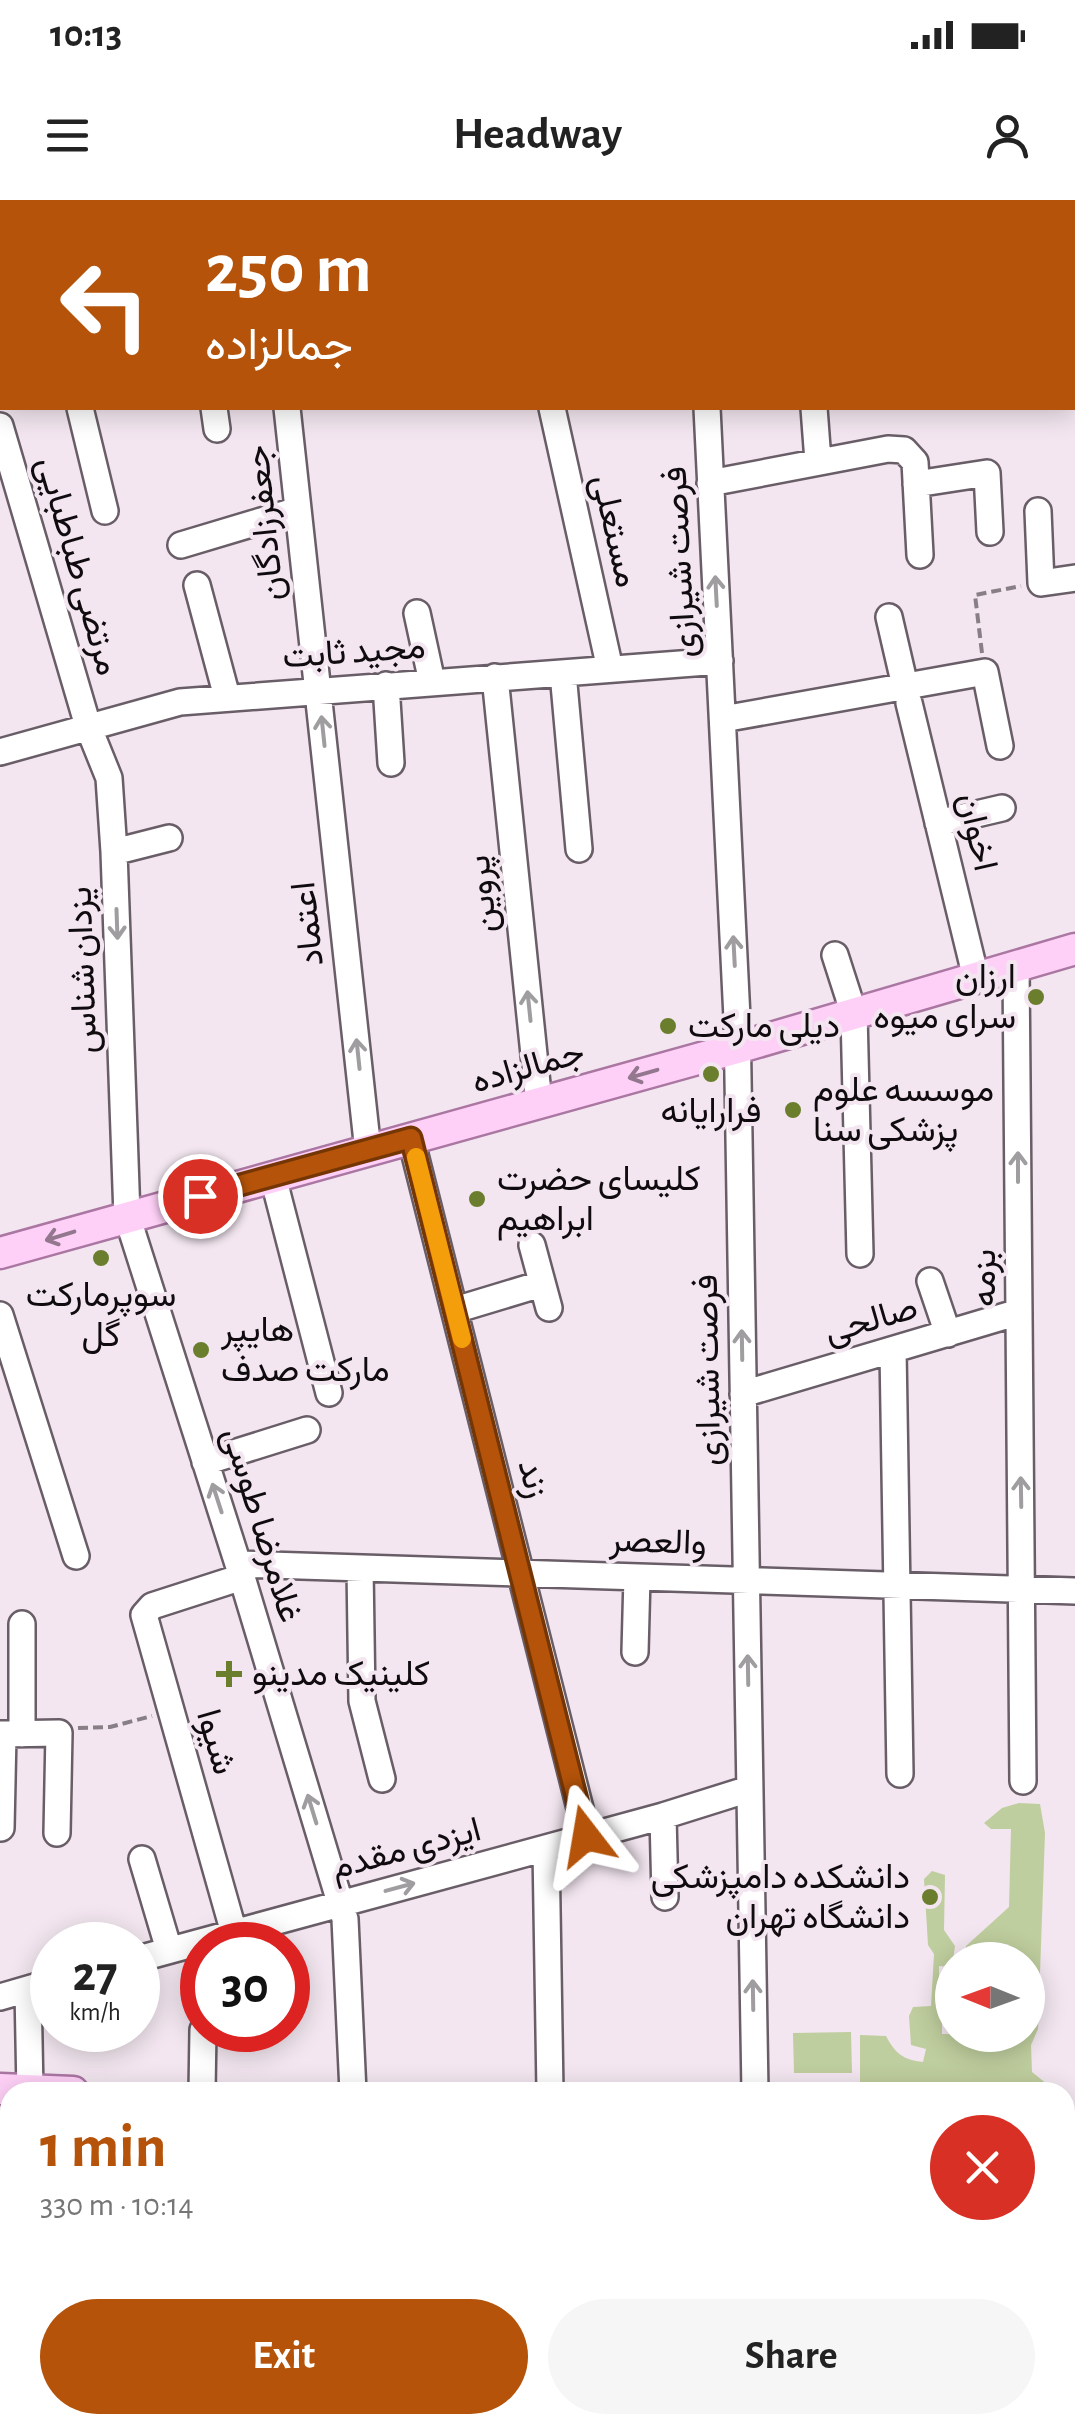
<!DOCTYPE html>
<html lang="en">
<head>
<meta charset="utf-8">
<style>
  body { margin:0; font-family:"Alegreya Sans",Vazirmatn,sans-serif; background:#f6f6f6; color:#222; height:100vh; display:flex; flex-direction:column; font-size:38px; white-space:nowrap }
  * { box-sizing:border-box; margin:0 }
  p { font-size:32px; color:#767676 }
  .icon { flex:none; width:55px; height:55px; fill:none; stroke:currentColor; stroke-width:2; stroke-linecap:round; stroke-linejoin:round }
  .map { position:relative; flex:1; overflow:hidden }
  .details { position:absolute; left:0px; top:1882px; width:1075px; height:352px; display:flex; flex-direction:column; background:#fff; border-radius:30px 30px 0 0; box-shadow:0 5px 25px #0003 }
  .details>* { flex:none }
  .hud { position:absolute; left:0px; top:0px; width:1075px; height:210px; box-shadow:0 5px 25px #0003; background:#b45309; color:#fff; overflow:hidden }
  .needle { width:65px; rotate:271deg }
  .controls { position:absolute; left:935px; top:1742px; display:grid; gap:20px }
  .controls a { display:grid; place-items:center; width:110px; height:110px; border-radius:50%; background:#fff; box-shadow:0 5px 25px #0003; font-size:50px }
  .speed { position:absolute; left:30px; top:1722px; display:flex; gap:20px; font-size:50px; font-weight:700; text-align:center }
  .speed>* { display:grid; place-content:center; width:130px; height:130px; border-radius:50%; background:#fff; box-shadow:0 5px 25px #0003; line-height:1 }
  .speed small { font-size:25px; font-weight:400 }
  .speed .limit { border:15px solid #d22; background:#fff; color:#111 }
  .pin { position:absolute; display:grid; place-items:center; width:85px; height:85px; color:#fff; margin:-42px; border:5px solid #fff; border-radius:50%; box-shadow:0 2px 10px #0007 }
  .me { position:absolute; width:110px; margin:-55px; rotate:346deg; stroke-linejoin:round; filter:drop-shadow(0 0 8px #0008) }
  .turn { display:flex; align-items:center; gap:35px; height:210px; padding:0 40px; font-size:45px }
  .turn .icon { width:130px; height:130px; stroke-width:2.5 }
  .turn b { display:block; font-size:70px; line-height:85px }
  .round { display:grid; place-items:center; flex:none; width:105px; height:105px; border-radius:52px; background:#f6f6f6 }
  .head { display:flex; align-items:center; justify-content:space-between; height:170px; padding:0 40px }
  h1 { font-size:60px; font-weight:600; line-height:75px; color:#b45309 }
  .button { display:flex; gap:20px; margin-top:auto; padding:20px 40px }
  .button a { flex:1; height:115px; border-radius:60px; background:#b45309; color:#fff; font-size:40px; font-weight:600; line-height:115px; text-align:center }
  .button a+a { background:#f6f6f6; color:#222 }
  .status { display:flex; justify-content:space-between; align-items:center; height:70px; padding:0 50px; background:#fff; direction:ltr }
  .status svg { height:28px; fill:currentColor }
  header { display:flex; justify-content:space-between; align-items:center; height:130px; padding:0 40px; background:#fff; font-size:45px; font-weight:600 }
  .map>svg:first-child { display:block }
  .green { fill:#bfce9e }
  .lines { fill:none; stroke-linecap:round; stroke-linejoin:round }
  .minor-casing { stroke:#695e67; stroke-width:30 }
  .major-casing { stroke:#aa76a2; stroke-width:35 }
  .path { stroke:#887f86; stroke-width:4; stroke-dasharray:10 5; stroke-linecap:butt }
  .minor { stroke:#fff; stroke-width:25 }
  .major { stroke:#fed0f7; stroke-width:30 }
  .oneway { stroke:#9f9d9f }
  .oneway2 { stroke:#92778e }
  .route-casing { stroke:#753606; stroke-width:25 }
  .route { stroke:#b45309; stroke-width:18 }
  .slow { stroke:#f59e0b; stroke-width:18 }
  .poi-dot { fill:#6a7e2e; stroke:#f3e6f0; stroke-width:4 }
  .labels { text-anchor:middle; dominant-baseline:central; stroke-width:8; stroke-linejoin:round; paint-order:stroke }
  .street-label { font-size:35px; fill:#0f0b0e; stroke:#f3e6f0 }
  .poi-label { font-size:35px; fill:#0f0b0e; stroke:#f3e6f0; text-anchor:start }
</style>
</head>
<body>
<div class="status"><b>10:13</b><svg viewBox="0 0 49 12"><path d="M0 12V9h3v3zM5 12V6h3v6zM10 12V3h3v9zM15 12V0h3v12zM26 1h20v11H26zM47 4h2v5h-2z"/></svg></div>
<header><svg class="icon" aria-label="menu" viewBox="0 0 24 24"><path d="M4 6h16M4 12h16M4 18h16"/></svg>Headway<svg class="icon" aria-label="person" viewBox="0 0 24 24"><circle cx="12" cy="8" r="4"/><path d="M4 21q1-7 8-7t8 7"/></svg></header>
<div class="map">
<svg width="1075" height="2233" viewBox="0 0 1075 2233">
  <rect width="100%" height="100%" fill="#f3e6f0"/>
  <!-- green -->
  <path class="green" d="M1019 1603 1040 1604 1045 1633 1038 1829 1031 1845 1032 1872 1047 1884V1892L860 1891V1835L886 1836C895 1853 903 1860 923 1862L926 1849 911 1845 909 1816 913 1807 931 1806 934 1754 928 1745 924 1679 932 1671 945 1675 944 1730 955 1746 952 1767 939 1766V1781L952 1782V1813L942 1819V1834L1028 1835V1760H965L966 1746 1009 1707 1011 1629H991L984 1623 1002 1608Z
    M851 1832 852 1873H794L793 1833Z"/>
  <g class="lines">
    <defs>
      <path id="minor" d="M120 0V2
        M264 0 265 2
        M689 0 691 2
        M906 0V2
        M497 2 522 0
        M0 46H2
        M1072 157 1075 169
        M80 208 105 311
        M214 208 217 229
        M287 208 368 951
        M552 208 610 469
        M707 208 737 818 755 1892
        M814 208 818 261
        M0 226 88 526 109 578 114 652 127 1016 238 1364 345 1719 353 1892
        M710 283 888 249 904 250 915 262 920 355
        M916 284 987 273 990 332
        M1038 311 1041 383 1075 378
        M181 345 298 310
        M197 385 227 497
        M417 413 432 482
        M889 417 905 486
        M563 473 579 649
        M495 477 539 903
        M386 485 391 563
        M909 503 976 778
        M723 519 985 472 1000 546
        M0 552 180 502 720 461
        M938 623 1002 608
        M114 652 169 638
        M835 755 854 814 860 1054
        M1016 766 1023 1581
        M411 939 587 1636
        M273 977 329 1193
        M532 1045 549 1108
        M930 1081 948 1134
        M455 1110 541 1084
        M0 1115 76 1356
        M893 1150 900 1574
        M743 1194 1019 1112
        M205 1262 307 1230
        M238 1364 1075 1391
        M360 1368 362 1501 382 1579
        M22 1424V1534
        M635 1452 637 1377
        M0 1534 59 1533 57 1633
        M663 1616 665 1697
        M1 1628 3 1534
        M546 1648 550 1892
        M142 1659 169 1750
        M234 1733 144 1415 152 1406 242 1377
        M138 1759 663 1616 749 1589
        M28 1789 30 1892
        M0 1797 52 1782
        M202 1892 203 1830
        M1065 2154H1075
        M34 2225V2233
        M764 2225V2233
        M864 2225V2233
        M1036 2225V2233
        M192 2233 222 2225
        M336 2233V2225
        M548 2233V2225"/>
      <path id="major" d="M160 2 189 0
        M0 16H2
        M0 1053 737 848 1075 749
        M0 1889 73 1892
        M1065 1934H1075"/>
    </defs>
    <!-- minor casing -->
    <use href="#minor" class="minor-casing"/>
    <!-- major casing -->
    <use href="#major" class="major-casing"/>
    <!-- path -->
    <path class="path" d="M982 453 975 395 1021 386
      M78 1528 110 1527 152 1516"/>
    <!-- minor -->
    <use href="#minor" class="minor"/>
    <!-- major -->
    <use href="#major" class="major"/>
  </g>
  <!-- one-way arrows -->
  <defs><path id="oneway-shaft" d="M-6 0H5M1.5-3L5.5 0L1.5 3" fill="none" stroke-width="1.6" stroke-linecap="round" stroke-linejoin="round" transform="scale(2.5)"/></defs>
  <g class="oneway">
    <use href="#oneway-shaft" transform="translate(716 391) rotate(-93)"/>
    <use href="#oneway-shaft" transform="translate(323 531) rotate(-96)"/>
    <use href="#oneway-shaft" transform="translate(117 724) rotate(88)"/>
    <use href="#oneway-shaft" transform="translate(734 751) rotate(-93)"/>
    <use href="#oneway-shaft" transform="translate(529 806) rotate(-96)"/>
    <use href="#oneway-shaft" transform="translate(358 854) rotate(-96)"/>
    <use href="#oneway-shaft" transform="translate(1018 967) rotate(-90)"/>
    <use href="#oneway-shaft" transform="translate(742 1145) rotate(-91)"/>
    <use href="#oneway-shaft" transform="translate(1021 1292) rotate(-91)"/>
    <use href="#oneway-shaft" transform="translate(217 1298) rotate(-108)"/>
    <use href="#oneway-shaft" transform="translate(748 1470) rotate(-91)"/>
    <use href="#oneway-shaft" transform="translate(312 1609) rotate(-107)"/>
    <use href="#oneway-shaft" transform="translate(400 1687) rotate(-15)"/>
    <use href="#oneway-shaft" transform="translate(753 1795) rotate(-91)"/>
  </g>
  <g class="oneway2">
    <use href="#oneway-shaft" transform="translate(643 874) rotate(164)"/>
    <use href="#oneway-shaft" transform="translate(60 1036) rotate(163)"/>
  </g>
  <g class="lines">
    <defs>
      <path id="route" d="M200 996 411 938 586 1636"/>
    </defs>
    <!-- route casing -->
    <use href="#route" class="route-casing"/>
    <!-- route -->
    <use href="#route" class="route"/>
    <!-- slow -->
    <path class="slow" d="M416 957 462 1139"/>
  </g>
  <!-- markers -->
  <g class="poi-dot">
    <circle cx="1036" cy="797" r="10"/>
    <circle cx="668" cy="826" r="10"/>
    <circle cx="711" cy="874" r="10"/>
    <circle cx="793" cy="910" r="10"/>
    <circle cx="477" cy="999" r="10"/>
    <circle cx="101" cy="1058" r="10"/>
    <circle cx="201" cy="1150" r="10"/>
    <path d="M224 1459h10v10h10v10h-10v10h-10v-10h-10v-10h10z"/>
    <circle cx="930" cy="1697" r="10"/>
  </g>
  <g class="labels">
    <!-- street labels -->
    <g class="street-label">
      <text transform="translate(265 323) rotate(-96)">جعفرزادگان</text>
      <text transform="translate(615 331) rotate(77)">مستعلی</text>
      <text transform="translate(680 362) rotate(-93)">فرصت شیرازی</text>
      <text transform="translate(78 366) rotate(74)">مرتضی طباطبایی</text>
      <text transform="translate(354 452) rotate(-4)">مجید ثابت</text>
      <text transform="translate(977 632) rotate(77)">اخوان</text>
      <text transform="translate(482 694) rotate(-96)">پروین</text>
      <text transform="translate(308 724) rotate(-96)">اعتماد</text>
      <text transform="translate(83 770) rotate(-92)">یزدان شناس</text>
      <text transform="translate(528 867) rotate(-16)">جمالزاده</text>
      <text transform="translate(984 1078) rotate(-90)">بزمه</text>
      <text transform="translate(871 1120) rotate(-16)">صالحی</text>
      <text transform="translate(708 1170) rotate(-91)">فرصت شیرازی</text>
      <text transform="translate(533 1279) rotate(76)">زند</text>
      <text transform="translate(262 1325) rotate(73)">غلامرضا طوسی</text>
      <text transform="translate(658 1342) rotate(2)">والعصر</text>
      <text transform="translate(216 1542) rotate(74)">شیوا</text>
      <text transform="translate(406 1649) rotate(-15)">ایزدی مقدم</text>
    </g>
    <!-- poi labels -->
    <g class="poi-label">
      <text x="1016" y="777" text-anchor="end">ارزان<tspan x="1016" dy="40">سرای میوه</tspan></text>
      <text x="688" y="826">دیلی مارکت</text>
      <text x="813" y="890">موسسه علوم<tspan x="813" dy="40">پزشکی سنا</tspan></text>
      <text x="711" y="911" text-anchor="middle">فرارایانه</text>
      <text x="497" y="979">کلیسای حضرت<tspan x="497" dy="40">ابراهیم</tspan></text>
      <text x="101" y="1095" text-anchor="middle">سوپرمارکت<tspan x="101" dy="40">گل</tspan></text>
      <text x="221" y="1130">هايپر<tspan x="221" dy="40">ماركت صدف</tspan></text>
      <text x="252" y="1474">کلینیک مدینو</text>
      <text x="910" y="1677" text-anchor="end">دانشکده دامپزشکی<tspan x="910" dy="40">دانشگاه تهران</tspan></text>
    </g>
  </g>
</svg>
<div class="controls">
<a><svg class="needle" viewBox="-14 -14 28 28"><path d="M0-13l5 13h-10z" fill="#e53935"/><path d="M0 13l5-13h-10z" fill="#767676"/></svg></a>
</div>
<div class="speed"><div>27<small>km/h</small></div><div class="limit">30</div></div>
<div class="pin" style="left:200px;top:996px;background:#d93025"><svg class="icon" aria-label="arrive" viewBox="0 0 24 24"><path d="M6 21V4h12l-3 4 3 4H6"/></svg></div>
<svg class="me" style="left:586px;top:1636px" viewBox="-20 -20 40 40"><path d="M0-17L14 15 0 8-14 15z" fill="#b45309" stroke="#fff" stroke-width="4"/></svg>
<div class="hud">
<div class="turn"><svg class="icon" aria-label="left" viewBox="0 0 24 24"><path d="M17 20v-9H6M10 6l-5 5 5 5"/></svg><div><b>250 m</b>جمالزاده</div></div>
</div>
<section class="details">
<div class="head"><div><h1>1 min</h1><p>330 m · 10:14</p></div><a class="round" style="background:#d93025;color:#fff"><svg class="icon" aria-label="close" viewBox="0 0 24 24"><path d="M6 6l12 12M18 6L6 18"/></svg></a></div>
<div class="button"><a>Exit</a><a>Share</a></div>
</section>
</div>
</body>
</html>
